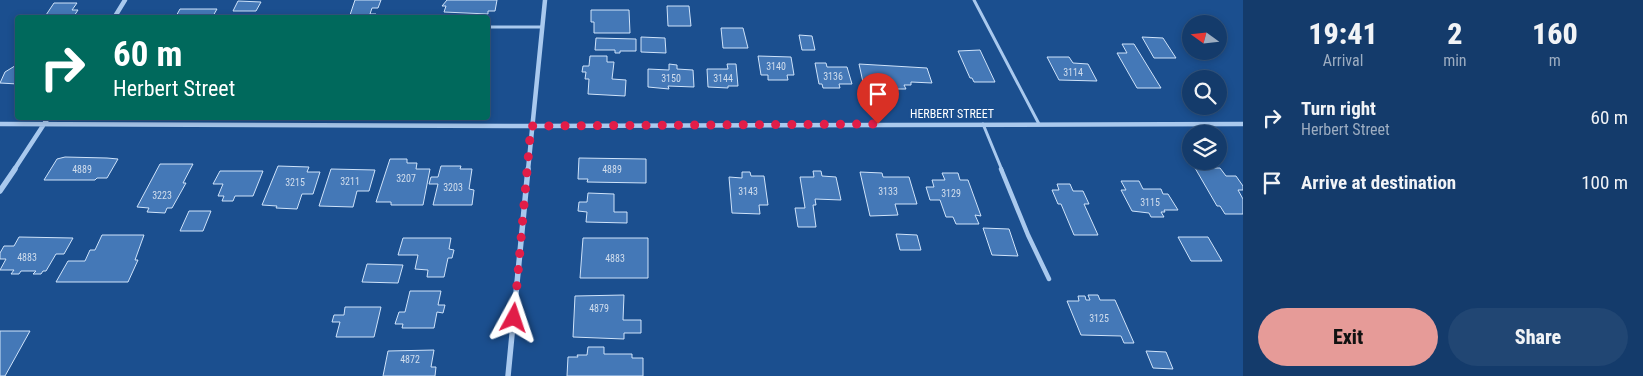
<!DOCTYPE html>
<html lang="en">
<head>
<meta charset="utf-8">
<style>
  body { margin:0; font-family:"Roboto Condensed",sans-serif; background:#214673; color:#f1f3f6; height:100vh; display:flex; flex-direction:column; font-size:19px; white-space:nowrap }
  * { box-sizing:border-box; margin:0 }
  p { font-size:16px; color:#9dadc1 }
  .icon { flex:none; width:28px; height:28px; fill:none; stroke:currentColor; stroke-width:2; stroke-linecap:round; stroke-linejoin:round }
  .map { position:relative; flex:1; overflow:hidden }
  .side { display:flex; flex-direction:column; background:#143b6b; width:400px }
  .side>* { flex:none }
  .top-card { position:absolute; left:15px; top:15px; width:475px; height:105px; border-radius:5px; box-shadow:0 2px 8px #0003,0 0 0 1px #33557e; background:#00695c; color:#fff; overflow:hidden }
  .needle { width:32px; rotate:285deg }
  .controls { position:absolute; left:1182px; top:15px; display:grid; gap:10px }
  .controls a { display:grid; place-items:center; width:45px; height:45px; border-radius:50%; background:#143b6b; box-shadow:0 2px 8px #0003,0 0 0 1px #33557e; font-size:25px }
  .pin { position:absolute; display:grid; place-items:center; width:42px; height:42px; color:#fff; margin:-51px -21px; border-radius:50% 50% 50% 0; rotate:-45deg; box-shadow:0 0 5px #0007 }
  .pin .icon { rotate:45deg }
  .me { position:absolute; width:55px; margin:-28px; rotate:5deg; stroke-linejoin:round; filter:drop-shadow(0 0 4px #0008) }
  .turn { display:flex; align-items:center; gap:18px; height:105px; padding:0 15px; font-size:22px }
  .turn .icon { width:65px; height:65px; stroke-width:2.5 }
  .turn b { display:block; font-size:35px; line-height:42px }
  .eta { display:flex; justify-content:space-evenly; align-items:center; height:85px; text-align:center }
  .eta b { font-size:30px; font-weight:800; line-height:35px }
  .primary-button { display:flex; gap:10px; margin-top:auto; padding:10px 15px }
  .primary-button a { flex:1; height:58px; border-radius:30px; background:#e69b98; color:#111; font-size:20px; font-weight:800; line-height:58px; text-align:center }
  .primary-button a+a { background:#214673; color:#f1f3f6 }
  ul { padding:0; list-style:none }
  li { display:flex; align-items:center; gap:15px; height:65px; padding:0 15px }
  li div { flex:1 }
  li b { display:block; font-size:19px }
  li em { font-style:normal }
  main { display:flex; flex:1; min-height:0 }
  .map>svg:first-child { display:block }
  .building { fill:#4478b7; stroke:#cfe3fa }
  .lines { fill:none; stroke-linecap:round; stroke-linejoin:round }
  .service-far1 { stroke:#a9c9ee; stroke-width:3 }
  .service { stroke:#a9c9ee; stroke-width:4.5 }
  .minor-far1 { stroke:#a9c9ee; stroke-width:4.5 }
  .minor { stroke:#a9c9ee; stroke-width:5.5 }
  .route { stroke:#e11d48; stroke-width:9; stroke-dasharray:0 16.2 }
  .labels { text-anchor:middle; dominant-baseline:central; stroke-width:4; stroke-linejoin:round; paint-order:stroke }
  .number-label { font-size:10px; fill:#d0dded }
  .street-label { font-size:12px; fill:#fff; stroke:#1b4f8f }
</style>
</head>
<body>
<main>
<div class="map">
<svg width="1243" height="376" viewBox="0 0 1243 376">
  <rect width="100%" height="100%" fill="#1b4f8f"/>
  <!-- building -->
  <path class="building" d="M355 0H381L378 8H372L370 14H376L375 18H349Z
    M447 0H497L495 11H488V14L444 12 446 6H442Z
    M238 1 261 2 256 11H233Z
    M54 3H77L72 10H78L74 16 44 18Z
    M667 6H689L691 26H668Z
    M180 9H217L213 16 175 18Z
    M591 10H629L630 33H594V22H591Z
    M721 28H743L748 48H723Z
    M799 35 812 36 815 50H802Z
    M641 37 665 38 666 53 641 52Z
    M1142 37 1163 38 1176 58H1154Z
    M596 38 636 39V51H620V53H615V50H595Z
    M1122 44H1134L1161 88H1137L1117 53H1127Z
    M980 50 995 82H974L972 78H970L958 51Z
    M590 56H607V62H614L612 79 626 80 625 96 588 94 589 79H585L586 72H582L583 66H589Z
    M758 56 791 57 794 75H787L788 80H768V75H761Z
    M1047 57H1069L1073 63 1088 64 1097 81 1059 80Z
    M815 63H826L827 67H847L852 84H839L840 88H823L822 84H819Z
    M18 64V84L0 83 5 72Z
    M669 64 677 65V69L693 70 694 87 668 86 669 89 648 87V69L669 70Z
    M727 64H736L738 86H728V88L708 87 707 69H728Z
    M859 64 927 68 932 83 911 82V85H904L906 89H897L896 85H883L882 82H863Z
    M65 157 107 158 118 159 107 178H97L95 180H44L57 159Z
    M579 158 646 159V183L587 182 588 179H578Z
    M390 159H407V163H417L416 169H430L423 205H391V202H376Z
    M160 164H193L183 183H186L172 208H167L165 213 147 212 149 208 137 207Z
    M278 166 309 167 307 172H320L313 194H302L297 209 276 208 277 206 262 205Z
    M441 166H461L460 169H472L469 189 474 190 472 205H433L438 184H429L431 177H438Z
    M1195 168H1220L1226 176H1236L1243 186V190H1238L1243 199V214H1225L1220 206H1217Z
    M331 169 375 170 369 191H357L353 207 319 206Z
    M220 171H263L253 196H235L233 201H222L224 196H218L223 184H213Z
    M813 171H821L822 176 836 177 841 200 815 199 816 205H813L816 227H798L795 208H805L800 177H814Z
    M742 172H750L751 176H764L768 205H759L760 214 732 213 729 177 742 178Z
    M860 172 882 173 883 177H909L917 204H895L898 215 870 216Z
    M942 173H958L960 180H968L981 216 975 215 979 224H956L953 217H946L940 200H930L926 187H934L932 180H945Z
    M1121 181H1139L1143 189H1161L1163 194H1168L1178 210H1164L1165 212H1161L1164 217H1151L1149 213 1132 211 1121 190H1126Z
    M1057 184H1070L1073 191H1083L1089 204H1084L1098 235H1074L1061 204H1058L1052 190H1059Z
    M588 193 614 194V212H627V223L586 222 587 212 578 211 579 202H587Z
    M189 211H211L203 231H180Z
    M983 228 1009 229 1018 256 992 255Z
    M896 234 917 235 921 250H900Z
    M102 235H144L135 260H138L128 282H56L68 261H85L90 250H95Z
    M19 237 73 238 64 254H56L46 271H43L41 274H33L36 271H21L19 274H11L14 270H0L6 259H0V253L4 246H14Z
    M1178 237H1208L1222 261H1191Z
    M403 238H451L449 249 454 250 452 258H448L444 277H427L428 270 415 269 418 255H398Z
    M583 238H648V278H580Z
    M367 264 403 265 398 283 362 282Z
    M410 291H441L438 305H445L443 313 437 312 434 328H402L403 324H395L399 312H405Z
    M624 295 623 320H641V333H624V339L573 337 575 296Z
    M1088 295H1098L1100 300H1115L1134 343H1124L1121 336 1081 335 1067 301H1079L1078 296H1085L1086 300H1090Z
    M345 307H381L374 337H336L340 322H332L334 315H344Z
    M0 331H30L5 376H0Z
    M588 347H604V354H632V358H643V376H567L568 357H578L577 355H587Z
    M434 350 431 367H436L435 376H383L388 351Z
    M1146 351 1166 352 1173 369 1153 368Z"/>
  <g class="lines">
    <!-- service-far1 -->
    <path class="service-far1" d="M974 0 1039 124
      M488 27H542
      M983 124 1002 170"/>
    <!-- service -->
    <path class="service" d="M1001 169 1028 235 1049 279"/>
    <!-- minor-far1 -->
    <path class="minor-far1" d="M114 18 125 0
      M0 124 531 126 1243 124
      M14 170 48 118
      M528 170 545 0"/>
    <!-- minor -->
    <path class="minor" d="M0 191 15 169
      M508 376 528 169"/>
  </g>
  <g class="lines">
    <!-- route -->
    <path class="route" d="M514 318 531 126 878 124"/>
  </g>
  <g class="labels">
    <!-- number labels -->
    <g class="number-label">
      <text x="776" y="66">3140</text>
      <text x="1073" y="72">3114</text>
      <text x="833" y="76">3136</text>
      <text x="671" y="78">3150</text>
      <text x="723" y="78">3144</text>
      <text x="82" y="169">4889</text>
      <text x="612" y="169">4889</text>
      <text x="406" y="178">3207</text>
      <text x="350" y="181">3211</text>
      <text x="295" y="182">3215</text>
      <text x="453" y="187">3203</text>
      <text x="748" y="191">3143</text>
      <text x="888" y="191">3133</text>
      <text x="951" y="193">3129</text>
      <text x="162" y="195">3223</text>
      <text x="1150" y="202">3115</text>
      <text x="27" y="257">4883</text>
      <text x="615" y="258">4883</text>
      <text x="599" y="308">4879</text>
      <text x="1099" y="318">3125</text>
      <text x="410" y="359">4872</text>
    </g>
    <!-- street labels -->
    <g class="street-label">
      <text x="952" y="114">HERBERT STREET</text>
    </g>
  </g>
</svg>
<div class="controls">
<a><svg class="needle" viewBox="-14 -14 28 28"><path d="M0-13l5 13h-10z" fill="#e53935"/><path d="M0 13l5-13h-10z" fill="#9dadc1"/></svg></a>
<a><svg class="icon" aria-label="search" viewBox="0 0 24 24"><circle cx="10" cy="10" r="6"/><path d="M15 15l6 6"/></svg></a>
<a><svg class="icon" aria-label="layers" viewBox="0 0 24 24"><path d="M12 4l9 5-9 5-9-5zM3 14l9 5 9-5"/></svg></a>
</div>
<div class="pin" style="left:878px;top:124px;background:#d93025"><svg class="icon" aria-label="arrive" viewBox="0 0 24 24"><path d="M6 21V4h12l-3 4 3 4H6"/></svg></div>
<svg class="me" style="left:514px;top:318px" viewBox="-20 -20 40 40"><path d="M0-17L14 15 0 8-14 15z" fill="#e11d48" stroke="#fff" stroke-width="4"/></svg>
<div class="top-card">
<div class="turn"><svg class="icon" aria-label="right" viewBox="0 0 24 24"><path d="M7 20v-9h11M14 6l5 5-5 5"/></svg><div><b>60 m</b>Herbert Street</div></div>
</div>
</div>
<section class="side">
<div class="eta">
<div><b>19:41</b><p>Arrival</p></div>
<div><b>2</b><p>min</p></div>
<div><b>160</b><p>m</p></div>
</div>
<ul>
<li><svg class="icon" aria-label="right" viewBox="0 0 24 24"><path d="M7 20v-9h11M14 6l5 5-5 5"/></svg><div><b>Turn right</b><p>Herbert Street</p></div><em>60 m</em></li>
<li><svg class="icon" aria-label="arrive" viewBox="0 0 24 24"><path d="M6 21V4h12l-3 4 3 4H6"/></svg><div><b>Arrive at destination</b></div><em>100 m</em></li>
</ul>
<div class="primary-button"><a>Exit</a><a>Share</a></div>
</section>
</main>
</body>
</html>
